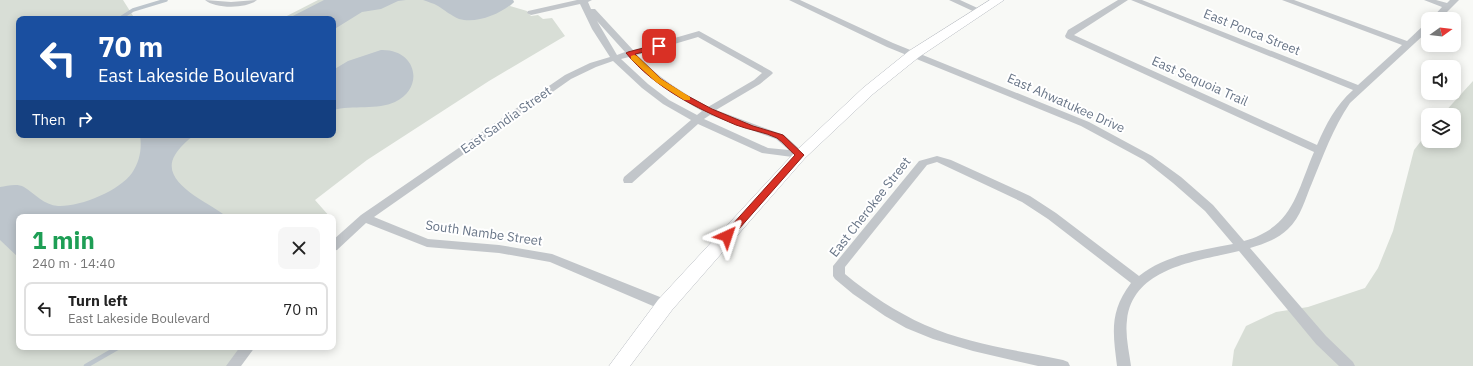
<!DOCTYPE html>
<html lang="en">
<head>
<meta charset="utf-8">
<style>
  body { margin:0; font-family:"IBM Plex Sans",sans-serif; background:#f6f6f6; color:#222; height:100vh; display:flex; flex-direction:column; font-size:15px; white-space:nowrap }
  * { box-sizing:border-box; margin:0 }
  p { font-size:13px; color:#767676 }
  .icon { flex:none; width:22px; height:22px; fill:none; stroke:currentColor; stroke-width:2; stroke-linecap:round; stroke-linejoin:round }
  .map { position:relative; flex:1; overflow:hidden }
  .sheet { position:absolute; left:16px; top:214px; width:320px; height:136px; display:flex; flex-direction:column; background:#fff; border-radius:8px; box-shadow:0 2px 10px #0003 }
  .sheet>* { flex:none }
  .banner { position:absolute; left:16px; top:16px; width:320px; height:122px; border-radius:8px; box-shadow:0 2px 10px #0003; background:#1a4fa0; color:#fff; overflow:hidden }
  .needle { width:26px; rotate:75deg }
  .tools { position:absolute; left:1421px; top:12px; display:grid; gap:8px }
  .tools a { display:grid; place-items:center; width:40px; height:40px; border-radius:8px; background:#fff; box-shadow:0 2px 10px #0003; font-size:20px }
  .pin { position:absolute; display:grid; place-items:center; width:34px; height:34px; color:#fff; margin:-17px; border-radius:8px; box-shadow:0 2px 6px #0006 }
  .me { position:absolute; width:44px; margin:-22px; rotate:42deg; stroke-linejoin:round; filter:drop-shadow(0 0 3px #0008) }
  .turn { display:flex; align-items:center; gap:14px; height:84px; padding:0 16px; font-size:18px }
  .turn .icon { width:52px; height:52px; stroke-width:2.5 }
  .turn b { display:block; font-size:28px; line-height:34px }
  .then { display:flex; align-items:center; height:38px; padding:0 16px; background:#0003; gap:8px; font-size:15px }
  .round { display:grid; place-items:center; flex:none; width:42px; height:42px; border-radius:8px; background:#f6f6f6 }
  .headline { display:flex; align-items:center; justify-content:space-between; height:68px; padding:0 16px }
  h1 { font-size:24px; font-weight:800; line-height:30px; color:#1e9e55 }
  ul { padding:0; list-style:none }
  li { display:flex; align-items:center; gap:12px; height:54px; margin:0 8px 6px; padding:0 8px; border:2px solid #e0e0e0; border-radius:8px }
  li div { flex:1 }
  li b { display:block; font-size:15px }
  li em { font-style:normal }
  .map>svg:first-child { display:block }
  .green { fill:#d8ded6 }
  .water { fill:#bdc5cc }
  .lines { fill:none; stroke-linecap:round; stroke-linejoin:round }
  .stream-far1 { stroke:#bdc5cc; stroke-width:3.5 }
  .stream { stroke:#bdc5cc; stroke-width:4.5 }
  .secondary-casing { stroke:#b7bbc1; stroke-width:1 }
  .minor { fill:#c2c6ca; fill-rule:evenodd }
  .secondary { fill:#fff; fill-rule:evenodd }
  .route { fill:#d93025; stroke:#8d1f18 }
  .slow { fill:#f59e0b }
  .labels { text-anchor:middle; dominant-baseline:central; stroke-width:4; stroke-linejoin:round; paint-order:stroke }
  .street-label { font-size:13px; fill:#687587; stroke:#fff }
</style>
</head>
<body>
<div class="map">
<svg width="1473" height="366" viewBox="0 0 1473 366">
  <rect width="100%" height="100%" fill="#f8f9f6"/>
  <!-- green -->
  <path class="green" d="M0 0H123L135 19H19V135H333V19H281L318 0H513L514 2 510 6 527 11 531 16 538 15 543 19 552 18 565 36 489 81 367 160 315 200 330 217H19V347H248L233 366H0Z
    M1473 81V366H1232L1234 350 1246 326 1276 312 1308 307 1365 288 1378 268 1393 231 1414 150 1428 132V141H1454V115H1442Z"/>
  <!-- water -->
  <path class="water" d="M324 0H406L398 1 381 9 362 12 333 30V19H287Z
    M423 0H513L514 2C501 14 477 24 459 19 452 16 444 10 438 6 433 3 428 2 423 0Z
    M381 50C417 49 425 88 395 102 378 110 352 105 333 110V70L348 61Z
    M140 135H195C187 140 180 147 175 155 158 183 211 203 227 217H19V258L0 240V187C7 186 17 183 24 187 35 194 44 205 58 206 80 207 119 191 132 173 140 161 142 148 140 135Z"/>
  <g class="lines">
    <!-- stream-far1 -->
    <path class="stream-far1" d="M119 19 133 10 166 0"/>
    <!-- stream -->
    <path class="stream" d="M86 366 119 347"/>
    <defs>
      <path id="secondary" d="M990 0H1004L919 57 873 94 805 158 672 310 630 366H609L658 300 795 152 863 88 909 51Z"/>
    </defs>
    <!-- secondary casing -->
    <use href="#secondary" class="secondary-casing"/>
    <!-- minor -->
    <path class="minor" d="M205 0 231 2 257 0C247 9 215 9 205 0Z
      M577 0H592L588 2 591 9H595L633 50 699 31 771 71 773 73 771 75 760 84 716 110 784 135 804 153 805 155 804 157 800 158 762 153 698 124 632 183H624L623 180 624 177 691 120 663 104 642 88 613 61 596 67 571 79 374 217 428 239 499 245 552 254 670 301 671 305 670 309 665 310 660 309 550 262 499 253 427 247 366 223 337 250 333 251V240L361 215 565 75 590 63 610 57 592 29 580 4 531 15 527 13 528 11ZM597 21 625 52 617 55ZM698 37 762 73 754 80 708 107C682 92 657 77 637 55ZM629 57C650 80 675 96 702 111L697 115 669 100 648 84 621 59ZM710 115 776 139 789 150 768 148 704 119Z
      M789 0H800L893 43 1089 122 1152 156 1181 177 1213 205 1244 241C1293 227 1296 194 1314 152L1066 38 1065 36 1068 30 1118 0H1128L1074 35 1317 145C1326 124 1336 105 1353 90L1131 0H1142L1358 85 1402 45 1282 0H1294L1407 41 1425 24 1428 23V31L1350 103C1333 128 1323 156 1312 183 1305 199 1301 217 1288 229 1278 239 1264 244 1250 248L1326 336 1353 362 1355 366H1339L1316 344 1239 251C1198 261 1133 267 1127 320 1125 335 1129 351 1131 366H1117C1113 333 1109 312 1131 283L1048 219 1022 202 937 162 927 165 845 267V274C869 294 896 312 925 325 968 344 1017 350 1063 360L1068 362 1070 366H1038L973 351 933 339 906 328 885 316 853 294 835 279 833 276V266L919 161 937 156 951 160 1030 196 1056 213 1139 276C1165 255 1201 250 1233 244L1205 211 1173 183 1144 160 1081 126 887 47Z
      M949 0H960L984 11 983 13H977Z
      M1424 0H1436L1447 3 1450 0H1459L1440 19H1431L1442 7Z
      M240 347H255L241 366H226Z"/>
    <!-- secondary -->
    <use href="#secondary" class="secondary"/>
  </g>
  <!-- route -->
  <path class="route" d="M659 44 663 46 662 48 635 54 661 79 684 94 712 109 753 126 783 135 804 155 731 238H724L722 236 795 155C789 150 783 142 777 138 765 132 749 130 736 125 696 108 655 88 626 53L628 52Z"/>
  <!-- slow -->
  <path class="slow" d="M634 55 637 56 661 79 690 97V100H684L656 82 631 59V56Z"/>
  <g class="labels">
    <!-- street labels -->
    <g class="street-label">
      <text transform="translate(1252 32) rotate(22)">East Ponca Street</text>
      <text transform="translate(1200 81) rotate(24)">East Sequoia Trail</text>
      <text transform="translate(1066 103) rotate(24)">East Ahwatukee Drive</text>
      <text transform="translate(506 120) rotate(-35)">East Sandia Street</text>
      <text transform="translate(870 207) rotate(-52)">East Cherokee Street</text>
      <text transform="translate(484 233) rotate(8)">South Nambe Street</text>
    </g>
  </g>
</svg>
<div class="tools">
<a><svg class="needle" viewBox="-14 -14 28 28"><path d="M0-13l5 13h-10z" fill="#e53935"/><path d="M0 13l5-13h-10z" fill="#767676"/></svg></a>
<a><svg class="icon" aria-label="sound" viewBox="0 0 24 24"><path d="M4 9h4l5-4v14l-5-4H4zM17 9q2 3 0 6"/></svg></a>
<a><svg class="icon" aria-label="layers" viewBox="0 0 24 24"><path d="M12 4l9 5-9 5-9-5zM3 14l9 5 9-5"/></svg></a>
</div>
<div class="pin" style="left:659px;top:46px;background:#d93025"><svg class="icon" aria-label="arrive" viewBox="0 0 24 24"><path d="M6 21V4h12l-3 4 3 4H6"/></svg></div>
<svg class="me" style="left:727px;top:236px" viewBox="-20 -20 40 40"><path d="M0-17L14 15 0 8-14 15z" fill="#d93025" stroke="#fff" stroke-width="4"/></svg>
<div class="banner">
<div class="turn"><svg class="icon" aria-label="left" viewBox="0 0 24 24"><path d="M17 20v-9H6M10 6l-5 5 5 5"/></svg><div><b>70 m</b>East Lakeside Boulevard</div></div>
<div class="then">Then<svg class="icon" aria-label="right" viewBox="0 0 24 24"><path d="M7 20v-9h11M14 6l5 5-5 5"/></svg></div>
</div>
<section class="sheet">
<div class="headline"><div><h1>1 min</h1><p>240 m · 14:40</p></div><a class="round"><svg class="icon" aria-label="close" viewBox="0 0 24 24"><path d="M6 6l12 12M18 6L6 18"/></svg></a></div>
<ul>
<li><svg class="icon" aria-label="left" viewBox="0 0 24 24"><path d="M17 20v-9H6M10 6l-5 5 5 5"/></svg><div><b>Turn left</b><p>East Lakeside Boulevard</p></div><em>70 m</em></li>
</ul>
</section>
</div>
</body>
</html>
